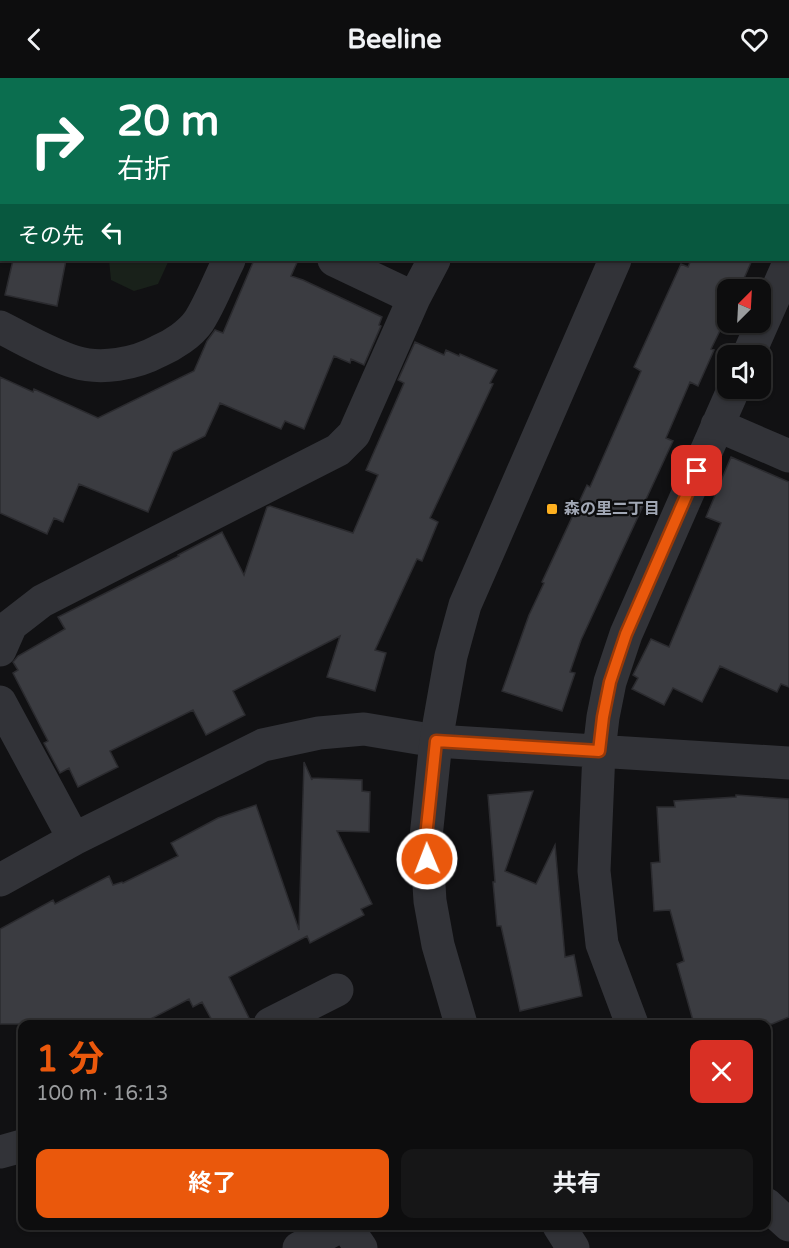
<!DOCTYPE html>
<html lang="ja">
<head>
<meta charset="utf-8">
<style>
  body { margin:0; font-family:"Varela Round","Noto Sans JP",sans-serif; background:#161617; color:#f1f3f6; height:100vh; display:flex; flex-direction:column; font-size:22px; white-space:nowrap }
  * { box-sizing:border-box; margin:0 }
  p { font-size:20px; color:#9a9c9e }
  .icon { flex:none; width:33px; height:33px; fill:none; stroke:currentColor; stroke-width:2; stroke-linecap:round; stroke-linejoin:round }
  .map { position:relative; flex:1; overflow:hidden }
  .details { position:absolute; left:18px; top:942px; width:753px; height:210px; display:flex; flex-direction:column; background:#0d0d0e; border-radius:12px; box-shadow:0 2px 4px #0004,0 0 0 2px #2d2d2e }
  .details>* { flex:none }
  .top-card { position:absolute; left:0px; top:0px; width:789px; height:183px; box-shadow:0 2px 4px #0004,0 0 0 2px #2d2d2e; background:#0b6e4f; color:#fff; overflow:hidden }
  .needle { width:39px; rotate:24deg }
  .fabs { position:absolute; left:717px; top:201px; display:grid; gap:12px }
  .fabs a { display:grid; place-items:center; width:54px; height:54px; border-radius:12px; background:#0d0d0e; box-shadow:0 2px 4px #0004,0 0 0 2px #2d2d2e; font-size:30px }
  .pin { position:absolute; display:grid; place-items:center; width:51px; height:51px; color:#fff; margin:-26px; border-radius:12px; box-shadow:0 3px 9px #0006 }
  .me { position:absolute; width:66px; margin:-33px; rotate:359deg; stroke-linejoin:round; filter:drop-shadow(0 0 4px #0008) }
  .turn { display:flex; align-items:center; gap:21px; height:126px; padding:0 18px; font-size:27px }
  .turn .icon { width:78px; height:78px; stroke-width:2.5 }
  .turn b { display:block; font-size:42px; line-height:51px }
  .then { display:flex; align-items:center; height:57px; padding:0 18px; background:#0003; gap:12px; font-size:22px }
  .round { display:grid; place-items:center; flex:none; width:63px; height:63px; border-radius:12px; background:#161617 }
  .summary { display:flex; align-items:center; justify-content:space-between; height:102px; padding:0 18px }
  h1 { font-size:36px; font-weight:700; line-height:45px; color:#ea580c }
  .action { display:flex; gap:12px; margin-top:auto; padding:12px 18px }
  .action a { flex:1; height:69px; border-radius:12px; background:#ea580c; color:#fff; font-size:24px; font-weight:700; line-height:69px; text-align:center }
  .action a+a { background:#161617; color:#f1f3f6 }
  header { display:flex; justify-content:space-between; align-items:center; height:78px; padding:0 18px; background:#0d0d0e; font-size:27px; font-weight:700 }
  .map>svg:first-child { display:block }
  .green { fill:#19211a }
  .building { fill:#3b3c41; stroke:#2b2b2f; stroke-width:1.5 }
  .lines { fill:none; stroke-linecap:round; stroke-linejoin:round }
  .minor { stroke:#323338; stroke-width:33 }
  .tertiary { stroke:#323338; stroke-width:33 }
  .route-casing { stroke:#983908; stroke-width:15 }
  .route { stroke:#ea580c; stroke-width:10 }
  .poi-dot { fill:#feb01f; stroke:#0d0d0e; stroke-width:2 }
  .labels { text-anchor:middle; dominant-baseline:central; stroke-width:4.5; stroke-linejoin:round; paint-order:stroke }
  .poi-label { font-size:16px; font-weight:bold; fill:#a2a8b5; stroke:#0d0d0e; text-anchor:start }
</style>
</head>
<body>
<header><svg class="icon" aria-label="back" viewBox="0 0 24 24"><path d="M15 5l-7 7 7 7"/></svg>Beeline<svg class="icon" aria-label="heart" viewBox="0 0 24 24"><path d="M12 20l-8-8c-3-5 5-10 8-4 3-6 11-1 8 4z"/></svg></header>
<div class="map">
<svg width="789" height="1170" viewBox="0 0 789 1170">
  <rect width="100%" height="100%" fill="#111113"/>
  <!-- green -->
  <path class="green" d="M66 0H224V2L64 1Z
    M109 182H169L158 206 134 213 111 202Z"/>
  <!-- building -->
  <path class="building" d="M13 182H66L57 228 5 217Z
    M254 182H298L291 198 303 202 382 239 379 247 381 248 364 287 351 281 350 285 334 278 304 351 285 343 281 351 220 325 205 358 173 374 148 434 79 406 63 444 54 440 47 456 0 435V299L33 314 34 311 98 340 194 293 207 263 215 252 223 255Z
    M691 182H752L739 212H728V236L711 271 714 272 698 308 690 304 666 360 673 363 581 562 570 594 575 595 562 633 502 613 529 537 544 505 542 504 587 407 590 409 641 293 634 289 681 186 688 189Z
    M415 264 444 277 446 272 459 278 460 276 497 292 490 305 493 306 430 440 438 444 422 483 417 481 375 572 386 575 375 613 327 599 340 558 233 613 245 637 206 657 193 632 110 673 118 689 78 709 69 690 60 695 44 665 48 663 13 595 18 592 13 584 18 578 65 551 58 539 179 478 178 477 222 454 244 497 267 429 270 428 353 455 378 397 366 392 404 305 398 302Z
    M731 379 789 404V609L781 606 777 614 720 588 702 624 673 610 664 627 632 611 638 600 633 597 651 561 669 569 721 445 706 439Z
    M304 684 312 702V700L362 702V713L370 714 369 754 337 753 372 826 361 831 364 837 310 865 307 858 229 899 252 946H214L202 924 193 929 189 921 141 946H0V851L53 822 55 826 109 798 113 807 122 804 123 805 178 778 171 765 218 740 256 727 299 852Z
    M533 713 505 793 536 806 555 767 565 879 574 877 582 918 520 933 501 848H497L493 804H495L488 717Z
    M736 717 789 721V939L772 946H694L677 886 684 883 670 832 654 833 651 785 660 784 657 729H675L674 723 736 719Z"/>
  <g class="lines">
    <!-- minor -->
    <path class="minor" d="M308 2 309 0
      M523 2 524 0
      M334 182 414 220
      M0 249C24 261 49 276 75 284 101 292 135 286 159 273 173 267 190 256 199 243 211 224 219 202 229 182
      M748 278 789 185
      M717 347 789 378
      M0 572 11 547 42 523 338 372 354 356 414 220 434 182
      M0 624 74 761
      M0 802 74 761 263 667 319 655 364 651 436 663 789 685
      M270 946 337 912
      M632 946 602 866 594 793 599 673 603 639 610 604 626 556 734 310
      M0 1074 22 1068
      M766 1126 789 1147
      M346 1148 361 1170
      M299 1170 341 1148"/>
    <!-- tertiary -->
    <path class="tertiary" d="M695 2V0
      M461 946 438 867 430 823 426 759 436 663 451 578 465 527 615 182
      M559 1148 573 1170"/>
  </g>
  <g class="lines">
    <defs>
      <path id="route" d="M427 781 426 759 436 663 599 673 603 639 610 604 626 556 697 393"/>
    </defs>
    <!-- route casing -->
    <use href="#route" class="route-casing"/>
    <!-- route -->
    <use href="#route" class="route"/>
  </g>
  <!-- markers -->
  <rect class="poi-dot" x="546" y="425" width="12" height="12" rx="3"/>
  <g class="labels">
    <!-- poi labels -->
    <g class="poi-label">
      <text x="564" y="431">森の里二丁目</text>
    </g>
  </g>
</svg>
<div class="fabs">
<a><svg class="needle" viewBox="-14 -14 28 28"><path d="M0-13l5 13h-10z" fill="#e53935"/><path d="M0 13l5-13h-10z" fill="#9a9c9e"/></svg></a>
<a><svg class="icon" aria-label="sound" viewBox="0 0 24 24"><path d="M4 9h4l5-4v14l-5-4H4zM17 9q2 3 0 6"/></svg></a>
</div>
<div class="pin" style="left:697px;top:393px;background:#d93025"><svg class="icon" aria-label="arrive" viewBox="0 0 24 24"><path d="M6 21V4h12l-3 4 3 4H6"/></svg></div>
<svg class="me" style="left:427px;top:781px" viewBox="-20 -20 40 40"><circle r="17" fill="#ea580c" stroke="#fff" stroke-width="3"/><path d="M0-11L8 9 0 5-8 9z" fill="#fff"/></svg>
<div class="top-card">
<div class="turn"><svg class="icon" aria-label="right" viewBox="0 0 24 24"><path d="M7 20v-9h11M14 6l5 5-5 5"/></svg><div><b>20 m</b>右折</div></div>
<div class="then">その先<svg class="icon" aria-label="left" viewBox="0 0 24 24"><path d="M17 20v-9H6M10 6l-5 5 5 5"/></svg></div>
</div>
<section class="details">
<div class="summary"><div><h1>1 分</h1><p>100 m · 16:13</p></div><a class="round" style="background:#d93025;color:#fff"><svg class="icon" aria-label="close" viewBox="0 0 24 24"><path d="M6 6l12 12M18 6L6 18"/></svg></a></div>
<div class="action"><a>終了</a><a>共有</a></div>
</section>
</div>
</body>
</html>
